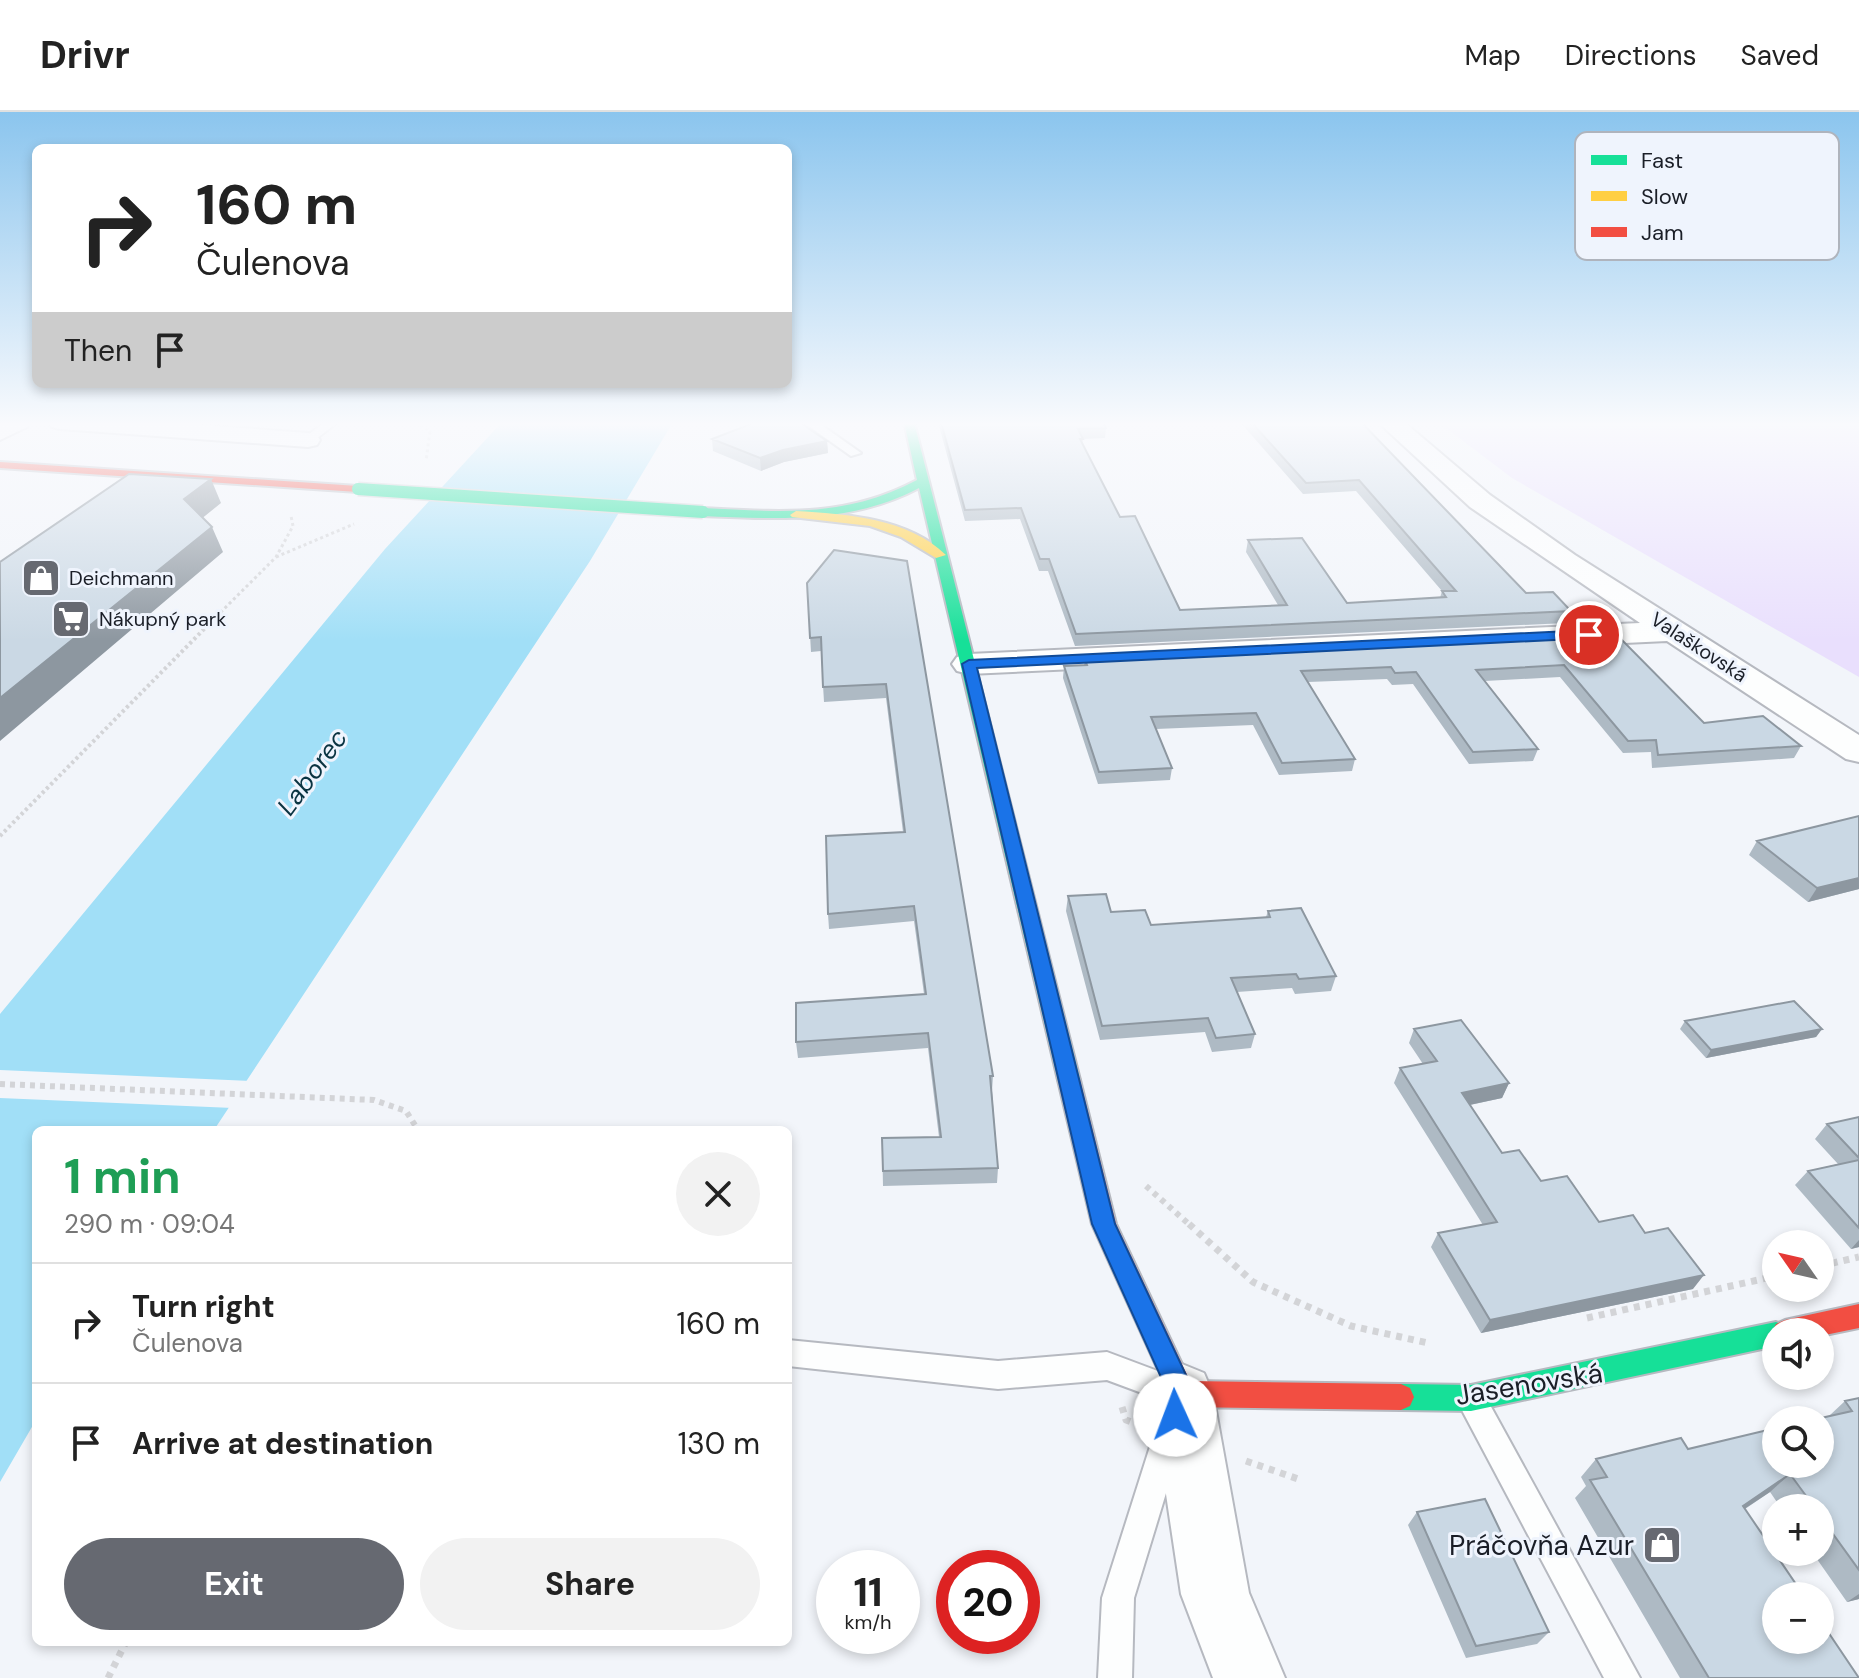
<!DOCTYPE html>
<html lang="en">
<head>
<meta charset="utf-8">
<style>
  body { margin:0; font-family:"DM Sans",sans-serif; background:#f2f2f2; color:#222; height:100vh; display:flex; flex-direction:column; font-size:30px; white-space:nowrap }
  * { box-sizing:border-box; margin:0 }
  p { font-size:26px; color:#767676 }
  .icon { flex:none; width:44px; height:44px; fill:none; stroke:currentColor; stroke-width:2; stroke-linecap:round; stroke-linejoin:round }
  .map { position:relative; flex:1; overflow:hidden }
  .drawer { position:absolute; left:32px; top:1014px; width:760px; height:520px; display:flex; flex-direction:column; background:#fff; border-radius:12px; box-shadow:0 4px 12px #0003 }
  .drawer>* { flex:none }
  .hud { position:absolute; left:32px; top:32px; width:760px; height:244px; border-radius:12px; box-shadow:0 4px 12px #0003; background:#fff; color:#222; overflow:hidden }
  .needle { width:52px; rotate:304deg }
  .controls { position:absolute; left:1762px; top:1118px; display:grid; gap:16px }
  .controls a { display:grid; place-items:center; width:72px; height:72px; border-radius:50%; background:#fff; box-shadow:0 4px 12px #0003; font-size:40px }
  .speed { position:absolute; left:816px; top:1438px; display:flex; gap:16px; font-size:40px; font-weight:700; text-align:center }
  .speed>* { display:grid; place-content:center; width:104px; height:104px; border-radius:50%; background:#fff; box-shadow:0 4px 12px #0003; line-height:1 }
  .speed small { font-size:20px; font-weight:400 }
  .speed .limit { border:12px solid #d22; background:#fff; color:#111 }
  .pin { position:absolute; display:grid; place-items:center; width:68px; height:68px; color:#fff; margin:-34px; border:4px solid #fff; border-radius:50%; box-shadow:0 2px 8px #0007 }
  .me { position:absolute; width:88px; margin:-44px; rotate:358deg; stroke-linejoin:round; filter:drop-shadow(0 0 6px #0008) }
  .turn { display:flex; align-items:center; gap:28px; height:168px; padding:0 32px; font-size:36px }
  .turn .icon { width:104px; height:104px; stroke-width:2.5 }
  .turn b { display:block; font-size:56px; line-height:68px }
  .then { display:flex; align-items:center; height:76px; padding:0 32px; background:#0003; gap:16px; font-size:30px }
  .round { display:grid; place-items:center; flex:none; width:84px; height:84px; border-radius:42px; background:#f2f2f2 }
  .overview { display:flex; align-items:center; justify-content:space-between; height:136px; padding:0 32px }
  h1 { font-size:48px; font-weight:700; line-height:60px; color:#1e9e55 }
  .button { display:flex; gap:16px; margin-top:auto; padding:16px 32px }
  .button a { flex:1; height:92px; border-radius:48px; background:#666971; color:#fff; font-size:32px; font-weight:700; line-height:92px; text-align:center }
  .button a+a { background:#f2f2f2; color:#222 }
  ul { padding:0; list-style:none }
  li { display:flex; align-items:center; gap:24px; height:120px; padding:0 32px; border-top:2px solid #e0e0e0 }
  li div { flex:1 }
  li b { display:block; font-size:30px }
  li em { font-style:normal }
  header { display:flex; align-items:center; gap:48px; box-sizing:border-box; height:112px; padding:0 40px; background:#fff; border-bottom:2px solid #e0e0e0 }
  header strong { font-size:38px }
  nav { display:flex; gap:44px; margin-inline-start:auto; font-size:28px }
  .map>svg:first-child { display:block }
  .green { fill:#e9dffd }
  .water { fill:#a1dff7 }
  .pier { fill:#f2f5fa }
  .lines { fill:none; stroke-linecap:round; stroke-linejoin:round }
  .lane-casing { stroke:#b6b9c0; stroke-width:4 }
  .street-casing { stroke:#b6b9c0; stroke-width:4 }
  .fast-casing { stroke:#b6b9c0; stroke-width:4 }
  .slow-casing { stroke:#b6b9c0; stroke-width:4 }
  .jam-casing { stroke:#b6b9c0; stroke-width:4 }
  .path-far3 { stroke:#d3d4d7; stroke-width:3; stroke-dasharray:3 3; stroke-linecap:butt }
  .path-far2 { stroke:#d3d4d7; stroke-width:4; stroke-dasharray:3 3; stroke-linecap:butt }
  .path-far1 { stroke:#d3d4d7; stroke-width:6; stroke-dasharray:5 5; stroke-linecap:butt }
  .path { stroke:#d3d4d7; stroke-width:7; stroke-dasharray:6 6; stroke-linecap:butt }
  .lane { fill:#fdfefe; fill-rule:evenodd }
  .street { fill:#fdfefe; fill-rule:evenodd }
  .fast { fill:#16e098; fill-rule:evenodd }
  .slow { fill:#ffcf43; fill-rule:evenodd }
  .jam { fill:#f24e42; fill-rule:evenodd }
  .fast-bridge-casing { stroke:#d1d2d6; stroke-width:15; stroke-linecap:butt }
  .fast-bridge { stroke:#16e098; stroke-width:12 }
  .wall { fill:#aebac4 }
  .shaded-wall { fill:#8d97a0 }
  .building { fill:#cad8e4; stroke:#8d97a0; stroke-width:2 }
  .route { fill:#1a73e8; stroke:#114b97; stroke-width:2 }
  .labels { text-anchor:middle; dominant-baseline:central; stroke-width:6; stroke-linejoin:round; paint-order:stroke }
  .far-poi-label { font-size:20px; fill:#1a1e27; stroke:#eff4fd; text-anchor:start }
  .far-street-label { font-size:20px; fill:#1a1e27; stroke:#eff4fd }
  .water-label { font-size:26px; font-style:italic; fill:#0a3442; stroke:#eff4fd }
  .near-street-label { font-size:28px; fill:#1a1e27; stroke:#eff4fd }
  .near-poi-label { font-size:28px; fill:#1a1e27; stroke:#eff4fd; text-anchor:end }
  .key { fill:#eff4fd; stroke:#afb4bd; stroke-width:2 }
  .key-label { font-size:22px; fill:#1a1e27 }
</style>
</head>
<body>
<header>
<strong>Drivr</strong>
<nav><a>Map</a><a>Directions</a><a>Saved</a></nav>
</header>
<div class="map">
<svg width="1859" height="1566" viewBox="0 0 1859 1566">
  <rect width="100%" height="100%" fill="#f2f5fa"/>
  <!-- green -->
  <path class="green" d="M1438 310H1859V565L1512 366Z"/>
  <!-- water -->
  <path class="water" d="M502 310H673L590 449 214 1018H36V1308L0 1370V902L385 437Z"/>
  <!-- pier -->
  <path class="pier" d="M0 958 251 969 233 996 0 986Z"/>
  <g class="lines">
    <defs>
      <path id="lane" d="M325 310H338L312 330H304V326Z
        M803 310H817L861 341 851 344Z
        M788 1228 998 1249 1107 1240 1179 1267 1183 1277 1179 1287 1169 1291 1107 1268 998 1277 788 1254Z
        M1474 1278 1484 1282 1640 1566H1604L1464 1302 1459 1292 1464 1282Z
        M1169 1307 1180 1311 1184 1322 1134 1486 1132 1566H1098L1102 1486 1154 1322 1158 1311Z"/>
      <path id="street" d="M31 310 27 315 0 328V311Z
        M48 310H161L308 321 317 323 320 328 317 333 308 335 60 317 52 315Z
        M1378 310H1404L1490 383 1575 443 1859 623V650L1846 647 1667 529 969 562 957 559 952 552 957 545 969 542 1640 511 1470 395Z
        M1182 1252 1204 1261 1213 1282 1249 1481 1285 1566H1213L1181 1482 1151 1282 1160 1261Z"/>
      <path id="fast" d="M904 310H914L1080 968 1076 974 1069 976 1062 974 1058 968 919 376C851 412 778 407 703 404L697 400 703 396C781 400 846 406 917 368Z
        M1776 1210 1785 1214 1788 1220H1776V1234L1471 1299 1401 1298 1392 1294 1388 1285 1392 1276 1401 1272 1471 1273Z"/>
      <path id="slow" d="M796 399C846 402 908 406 946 443L936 446 901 425 870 414 792 405 790 403Z"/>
      <path id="jam" d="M0 350 358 374 364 377 358 380 0 356Z
        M1069 960 1076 962 1080 968 1116 1112 1190 1269 1401 1272 1410 1276 1414 1285 1410 1294 1401 1298 1182 1295 1173 1291 1092 1112 1058 968 1062 962Z
        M1859 1192V1216L1820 1224V1220H1776V1228L1772 1220 1776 1212 1785 1208Z"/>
    </defs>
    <!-- lane casing -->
    <use href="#lane" class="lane-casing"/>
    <!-- street casing -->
    <use href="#street" class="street-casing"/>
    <!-- fast casing -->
    <use href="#fast" class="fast-casing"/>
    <!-- slow casing -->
    <use href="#slow" class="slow-casing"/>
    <!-- jam casing -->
    <use href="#jam" class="jam-casing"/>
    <!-- path-far3 -->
    <path class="path-far3" d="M415 310 430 319 426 349
      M276 445 354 412
      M212 509 276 445 293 414 291 404"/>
    <!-- path-far2 -->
    <path class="path-far2" d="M0 724 214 507"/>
    <!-- path-far1 -->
    <path class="path-far1" d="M0 972 374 988 406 999 418 1018
      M1146 1074 1191 1114"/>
    <!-- path -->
    <path class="path" d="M1189 1112 1253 1170 1351 1214 1428 1231
      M1820 1154 1859 1145
      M1587 1206 1776 1164
      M1122 1295 1126 1308 1134 1311
      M1246 1349 1301 1368
      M108 1566 126 1530"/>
    <!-- lane -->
    <use href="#lane" class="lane"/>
    <!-- street -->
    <use href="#street" class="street"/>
    <!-- fast -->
    <use href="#fast" class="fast"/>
    <!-- slow -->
    <use href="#slow" class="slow"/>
    <!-- jam -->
    <use href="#jam" class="jam"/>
    <defs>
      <path id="fast-bridge" d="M358 377 703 400"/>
    </defs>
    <!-- fast-bridge casing -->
    <use href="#fast-bridge" class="fast-bridge-casing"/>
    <!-- fast-bridge -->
    <use href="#fast-bridge" class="fast-bridge"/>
  </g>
  <!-- wall -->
  <path class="wall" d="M938 310H1103L1106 316 1105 326 1083 327 1082 332 1120 405 1180 498 1278 493 1246 440 1248 428 1347 491 1440 486 1442 479 1356 379 1303 382 1240 310H1361L1526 481 1571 499 1566 511 1075 534 1048 459H1039L1020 407 965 409Z
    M712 327 827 329 828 341 784 350 761 359 713 339Z
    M907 449 993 964 992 979 998 1056 997 1071 883 1074 882 1026 939 1025 928 936 798 946 796 930 924 882 914 809 829 817 828 802 903 720 886 586 824 590 821 539 811 540 807 471Z
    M1597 528 1704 611 1801 634 1794 646 1652 656 1651 640 1623 641 1560 565 1485 569 1538 637 1533 649 1469 652 1413 572 1392 573 1387 567 1308 570 1355 647 1352 659 1279 663 1253 613 1156 617 1172 656 1170 668 1098 672 1063 566 1064 554 1084 553 1085 548Z
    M1757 729 1859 777 1808 790 1749 743Z
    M1068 784 1151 813 1266 805 1268 799 1336 864 1331 879 1295 882 1292 876 1237 880 1255 922 1251 936 1212 940 1205 920 1100 928 1066 799Z
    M1685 909 1822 917 1816 925 1706 946 1680 917Z
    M1414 917 1509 971 1502 986 1470 993 1502 1041 1599 1110 1645 1121 1693 1177 1481 1221 1431 1135 1438 1121 1483 1113 1394 971 1400 956 1423 952 1409 931Z
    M1859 1005V1135L1851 1137 1795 1073 1808 1059 1838 1052 1815 1027 1827 1012Z
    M1859 1286V1487L1847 1490 1812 1440H1820V1396H1781L1770 1380 1745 1397 1859 1566H1680L1575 1386 1586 1374 1581 1365 1596 1347 1688 1337 1829 1304 1845 1289Z
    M1417 1400 1549 1520 1537 1532 1466 1546 1408 1413Z"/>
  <!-- shaded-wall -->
  <path class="shaded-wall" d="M827 329 828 341 784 350 761 359 760 346 783 338Z
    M211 367 221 391 195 412 184 387Z
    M212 415 223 440 0 629V586Z
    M1859 766V777L1808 790 1817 776Z
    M1822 917 1816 925 1706 946 1711 938Z
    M1509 971 1502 986 1455 996 1462 981Z
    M1859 1128V1135L1851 1137Z
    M1704 1163 1693 1177 1481 1221 1490 1208Z
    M1790 1362 1770 1380 1723 1411 1743 1394Z
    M1859 1482V1487L1847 1490Z"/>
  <!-- building -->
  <path class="building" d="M756 310H799L827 329 783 338 760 346 712 327Z
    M941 310H1103L1106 316 1078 317 1083 327H1080L1120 405 1135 404 1180 498 1287 493 1248 428 1302 426 1347 491 1446 485 1442 479H1456L1359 368 1306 371 1251 310H1361L1526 481 1553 480 1571 499 1076 522 1049 447H1040L1021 396 965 398Z
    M129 362 211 367 184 387 212 415 0 586V450Z
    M834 438 907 449 993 964H990L998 1056 883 1059 882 1026 941 1025 928 921 796 930V891L926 882 914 794 828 802 826 724 905 720 886 572 823 575 821 525 810 526 807 471Z
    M1594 524 1597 528 1620 526 1704 611 1763 604 1801 634 1658 643 1656 628 1628 629 1564 553 1476 558 1538 637 1473 640 1416 560 1395 561 1391 555 1301 559 1355 647 1282 651 1256 601 1151 605 1172 656 1099 660 1064 554 1087 553 1085 548Z
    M1859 704V766L1817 776 1757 729Z
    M1106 782 1111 800 1145 798 1151 813 1270 805 1268 799 1301 796 1336 864 1299 867 1296 862 1231 866 1255 922 1216 926 1208 906 1102 914 1068 784Z
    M1794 889 1822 917 1711 938 1685 909Z
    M1461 908 1509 971 1462 981 1502 1041 1519 1038 1541 1069 1567 1064 1599 1110 1633 1103 1645 1121 1668 1116 1704 1163 1490 1208 1438 1121 1497 1110 1400 956 1437 949 1414 917Z
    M1859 1005V1046L1827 1012Z
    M1859 1048V1116L1808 1059Z
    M1859 1286V1458L1820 1404V1396H1815L1790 1362 1743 1394 1804 1484H1776V1528H1820V1508L1859 1566H1709L1590 1368 1607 1365 1596 1347 1681 1326 1688 1337 1776 1316V1352H1820V1308H1812L1852 1299 1845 1289Z
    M1485 1387 1549 1520 1476 1534 1417 1400Z"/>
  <!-- sky -->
  <linearGradient id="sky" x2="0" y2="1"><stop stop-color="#8bc5ee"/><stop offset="0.59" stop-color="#f9fafd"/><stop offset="1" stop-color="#f9fafd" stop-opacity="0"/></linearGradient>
  <rect width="1859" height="529" fill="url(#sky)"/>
  <!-- route -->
  <path class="route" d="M1589 518 1596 523 1594 526 977 556 1115 1112 1195 1282 1185 1312 1175 1316 1166 1312 1162 1303 1169 1283 1092 1112 962 552 969 548Z"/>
  <!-- icons -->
  <defs>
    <symbol id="shop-square" viewBox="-11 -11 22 22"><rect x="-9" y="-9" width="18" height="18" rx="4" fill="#666971" stroke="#eff4fd"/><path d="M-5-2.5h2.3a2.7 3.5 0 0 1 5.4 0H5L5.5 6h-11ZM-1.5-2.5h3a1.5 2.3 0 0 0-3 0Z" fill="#fff"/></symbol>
    <symbol id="supermarket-square" viewBox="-11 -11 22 22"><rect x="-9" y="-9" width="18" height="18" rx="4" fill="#666971" stroke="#eff4fd"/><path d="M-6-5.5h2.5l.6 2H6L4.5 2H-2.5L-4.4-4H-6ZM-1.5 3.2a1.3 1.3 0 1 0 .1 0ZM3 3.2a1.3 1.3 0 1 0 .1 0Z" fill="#fff"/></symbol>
  </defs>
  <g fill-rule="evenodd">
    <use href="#shop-square" x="19" y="444" width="44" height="44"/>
    <use href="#supermarket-square" x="49" y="485" width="44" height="44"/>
    <use href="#shop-square" x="1640" y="1411" width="44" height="44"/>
  </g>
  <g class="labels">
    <!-- far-poi labels -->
    <g class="far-poi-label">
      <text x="69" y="466">Deichmann</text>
      <text x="99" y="507">Nákupný park</text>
    </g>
    <!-- far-street labels -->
    <g class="far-street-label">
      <text transform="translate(1699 535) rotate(33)">Valaškovská</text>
    </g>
    <!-- water labels -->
    <g class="water-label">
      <text transform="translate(312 660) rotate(-54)">Laborec</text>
    </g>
    <!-- near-street labels -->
    <g class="near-street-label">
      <text transform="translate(1529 1272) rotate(-9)">Jasenovská</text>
    </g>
    <!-- near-poi labels -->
    <g class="near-poi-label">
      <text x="1634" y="1433">Práčovňa Azur</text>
    </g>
  </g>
  <!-- legend -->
  <rect x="1575" y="20" width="264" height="128" rx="12" class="key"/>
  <rect x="1591" y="43" width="36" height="10" fill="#16e098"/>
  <rect x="1591" y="79" width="36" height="10" fill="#ffcf43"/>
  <rect x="1591" y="115" width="36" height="10" fill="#f24e42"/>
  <g class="key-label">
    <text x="1641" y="56">Fast</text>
    <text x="1641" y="92">Slow</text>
    <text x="1641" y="128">Jam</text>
  </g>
</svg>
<div class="controls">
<a><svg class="needle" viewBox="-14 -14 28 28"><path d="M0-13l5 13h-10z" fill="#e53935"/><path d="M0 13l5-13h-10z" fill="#767676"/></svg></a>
<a><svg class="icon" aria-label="sound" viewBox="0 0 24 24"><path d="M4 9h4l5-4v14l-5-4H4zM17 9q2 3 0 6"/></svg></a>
<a><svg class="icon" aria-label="search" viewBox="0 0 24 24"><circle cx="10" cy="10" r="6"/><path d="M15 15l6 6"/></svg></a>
<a>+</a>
<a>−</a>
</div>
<div class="speed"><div>11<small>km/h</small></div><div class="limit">20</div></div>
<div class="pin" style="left:1589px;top:523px;background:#d93025"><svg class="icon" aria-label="arrive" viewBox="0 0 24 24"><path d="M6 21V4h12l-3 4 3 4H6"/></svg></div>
<svg class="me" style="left:1175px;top:1303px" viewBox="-20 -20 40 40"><circle r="19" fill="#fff"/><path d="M0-13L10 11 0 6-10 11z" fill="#1a73e8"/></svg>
<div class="hud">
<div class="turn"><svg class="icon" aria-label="right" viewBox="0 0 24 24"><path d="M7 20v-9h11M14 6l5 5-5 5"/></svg><div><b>160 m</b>Čulenova</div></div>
<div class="then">Then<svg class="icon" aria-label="arrive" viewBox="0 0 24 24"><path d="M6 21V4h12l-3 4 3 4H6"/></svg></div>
</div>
<section class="drawer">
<div class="overview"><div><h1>1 min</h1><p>290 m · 09:04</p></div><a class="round"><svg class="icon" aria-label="close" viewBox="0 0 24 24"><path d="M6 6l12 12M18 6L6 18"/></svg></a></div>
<ul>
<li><svg class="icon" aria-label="right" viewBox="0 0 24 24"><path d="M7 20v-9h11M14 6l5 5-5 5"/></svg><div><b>Turn right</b><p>Čulenova</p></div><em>160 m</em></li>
<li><svg class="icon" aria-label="arrive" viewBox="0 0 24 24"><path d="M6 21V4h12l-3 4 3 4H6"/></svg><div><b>Arrive at destination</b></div><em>130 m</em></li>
</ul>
<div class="button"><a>Exit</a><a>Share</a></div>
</section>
</div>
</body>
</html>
